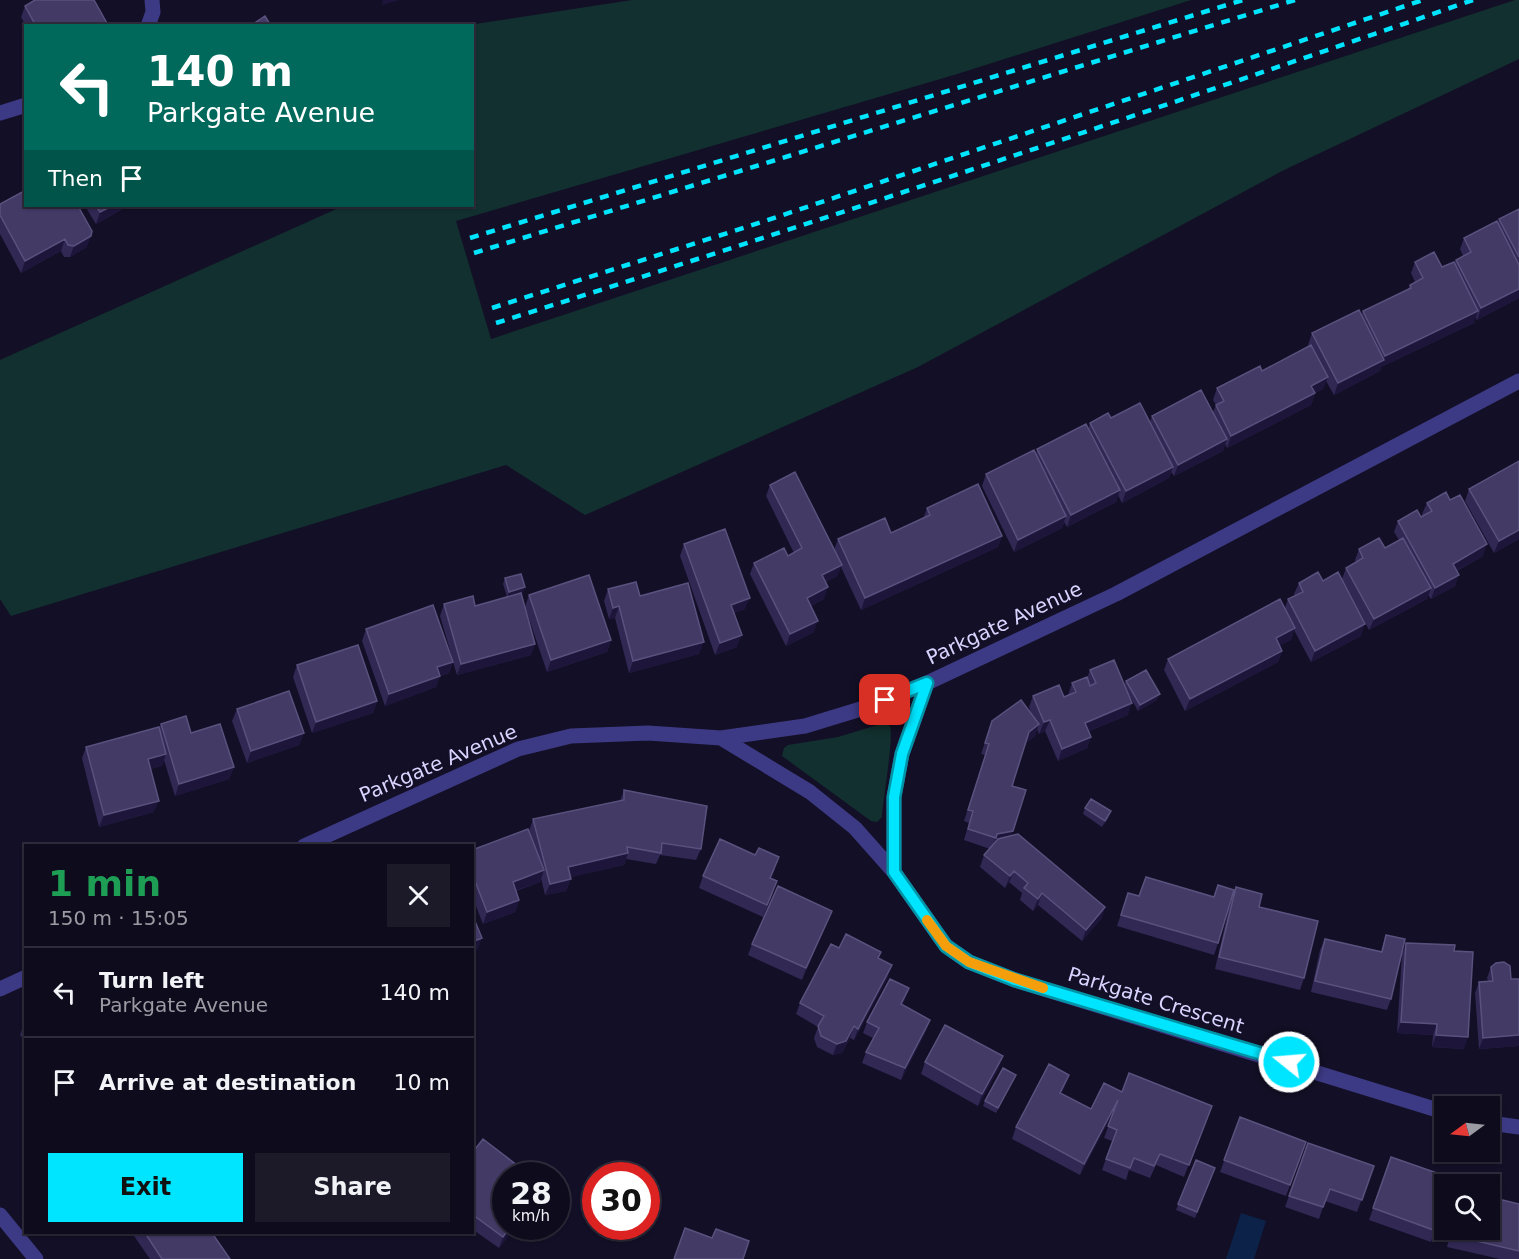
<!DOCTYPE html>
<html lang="en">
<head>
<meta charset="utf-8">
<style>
  body { margin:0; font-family:"DejaVu Sans",sans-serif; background:#1c1929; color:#f1f3f6; height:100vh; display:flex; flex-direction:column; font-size:22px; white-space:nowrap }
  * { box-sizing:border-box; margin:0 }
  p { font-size:20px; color:#9b9ba3 }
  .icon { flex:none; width:33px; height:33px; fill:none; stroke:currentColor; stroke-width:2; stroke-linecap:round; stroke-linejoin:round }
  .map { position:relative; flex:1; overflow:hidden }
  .details { position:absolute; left:24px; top:844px; width:450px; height:390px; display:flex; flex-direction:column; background:#0e0b1c; border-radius:0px; box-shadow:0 2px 4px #0004,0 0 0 2px #2e2b3b }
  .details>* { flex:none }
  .guide { position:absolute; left:24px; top:24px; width:450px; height:183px; border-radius:0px; box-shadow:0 2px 4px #0004,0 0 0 2px #2e2b3b; background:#00695c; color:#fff; overflow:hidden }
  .needle { width:39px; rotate:255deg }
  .buttons { position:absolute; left:1434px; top:1096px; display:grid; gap:12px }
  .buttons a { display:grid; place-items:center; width:66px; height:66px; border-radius:0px; background:#0e0b1c; box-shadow:0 2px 4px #0004,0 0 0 2px #2e2b3b; font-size:30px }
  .speed { position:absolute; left:492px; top:1162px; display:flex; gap:12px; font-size:30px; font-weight:700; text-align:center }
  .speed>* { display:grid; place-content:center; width:78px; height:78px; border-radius:50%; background:#0e0b1c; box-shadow:0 2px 4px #0004,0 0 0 2px #2e2b3b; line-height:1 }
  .speed small { font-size:15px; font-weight:400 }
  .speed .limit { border:9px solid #d22; background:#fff; color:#111 }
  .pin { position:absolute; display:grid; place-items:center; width:51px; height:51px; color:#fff; margin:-26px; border-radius:12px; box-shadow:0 3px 9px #0006 }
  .me { position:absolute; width:66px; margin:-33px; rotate:287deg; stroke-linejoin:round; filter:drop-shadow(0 0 4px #0008) }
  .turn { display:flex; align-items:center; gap:21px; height:126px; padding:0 24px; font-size:27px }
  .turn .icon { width:78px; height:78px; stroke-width:2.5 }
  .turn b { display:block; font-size:42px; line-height:51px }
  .then { display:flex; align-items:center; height:57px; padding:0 24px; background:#0003; gap:12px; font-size:22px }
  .round { display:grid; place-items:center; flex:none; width:63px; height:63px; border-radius:0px; background:#1c1929 }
  .headline { display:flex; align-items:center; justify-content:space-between; height:102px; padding:0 24px }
  h1 { font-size:36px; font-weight:800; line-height:45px; color:#1e9e55 }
  .action { display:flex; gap:12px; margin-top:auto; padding:12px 24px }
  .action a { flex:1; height:69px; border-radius:0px; background:#00e5ff; color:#111; font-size:24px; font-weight:800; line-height:69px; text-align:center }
  .action a+a { background:#1c1929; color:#f1f3f6 }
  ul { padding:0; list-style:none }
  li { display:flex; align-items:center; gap:18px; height:90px; padding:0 24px; border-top:2px solid #2e2b3b }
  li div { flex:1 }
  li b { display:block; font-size:22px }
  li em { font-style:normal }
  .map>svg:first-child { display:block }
  .green { fill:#12302f }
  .water { fill:#0c2248 }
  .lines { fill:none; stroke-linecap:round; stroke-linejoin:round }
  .minor { stroke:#3d3a85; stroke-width:15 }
  .tertiary { stroke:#3d3a85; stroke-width:15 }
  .rail { stroke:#00e5ff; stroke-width:4.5; stroke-dasharray:9 8; stroke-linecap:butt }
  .wall { fill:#312854 }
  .shaded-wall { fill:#1d163a }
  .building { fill:#433a66; stroke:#5a527e; stroke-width:1.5 }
  .route-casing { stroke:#0095a6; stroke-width:15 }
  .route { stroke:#00e5ff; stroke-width:10 }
  .slow { stroke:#f59e0b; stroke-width:10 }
  .labels { text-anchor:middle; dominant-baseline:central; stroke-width:5; stroke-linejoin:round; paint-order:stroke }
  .street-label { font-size:20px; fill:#d9d4ff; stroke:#130f26 }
</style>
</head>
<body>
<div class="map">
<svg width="1519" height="1259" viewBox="0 0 1519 1259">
  <rect width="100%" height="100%" fill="#130f26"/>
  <!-- green -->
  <path class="green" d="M632 0H1191L954 75 456 221 491 339 1515 0H1519V59L1282 171 918 367 585 515 506 465 11 616 0 599V360L343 206H472V26L469 25Z
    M884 723 890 726C894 736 883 800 882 817L877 822 871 821 782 756 784 748 788 745 838 737Z"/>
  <!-- water -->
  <path class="water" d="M1241 1213 1266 1221 1254 1259H1226Z"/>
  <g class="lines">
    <!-- minor -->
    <path class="minor" d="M148 26 153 12 152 0
      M0 113 26 105
      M721 738 810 792 855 828 894 872 946 946 969 962 1015 980 1444 1112
      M304 846 518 749 571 736 648 733 721 738 805 726 864 708 927 683 1116 594 1519 381
      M894 872V797L902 754 927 683
      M0 989 26 977
      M1490 1123 1519 1127"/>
    <!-- tertiary -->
    <path class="tertiary" d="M0 1215 36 1259"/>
    <!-- rail -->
    <path class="rail" d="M470 238 1243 0
      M474 253 1295 0
      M492 308 762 222 1423 0
      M496 323C824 220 1149 112 1473 0"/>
  </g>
  <!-- wall -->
  <path class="wall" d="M25 6 108 25V26H26L21 17Z
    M0 204 87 247 70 257H64L61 251 21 273 0 234Z
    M85 206H128L96 224Z
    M1519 209V298L1477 320 1475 317 1474 323 1381 367 1380 371 1334 395 1326 381 1323 389 1315 393 1311 405 1227 448 1225 444 1223 451 1174 476 1171 472 1169 478 1122 503 1118 495 1116 502 1067 527 1064 522 1062 528 1014 552 982 486 986 474 1036 454 1037 449 1088 429 1090 423 1111 418 1150 422 1152 416 1213 412 1216 405 1213 400 1217 388 1262 371 1309 346 1308 345 1312 333 1361 315 1363 311 1408 289 1410 285 1415 282 1411 273 1415 262 1442 267 1454 263 1456 260 1463 256 1460 249 1464 238 1498 223 1499 219Z
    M1519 461V539L1494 553 1465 501 1469 489Z
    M770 485 834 550 838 539 891 533 923 519 927 508 1002 536 998 547 861 610 841 567 837 576 826 582 824 599 811 606 814 632 786 646 750 574 754 563 788 556 794 553 766 496Z
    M1427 503 1483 556 1457 571 1455 586 1431 599 1428 595 1427 599 1369 630 1342 579 1346 568 1356 562 1355 560 1359 549 1385 548 1399 540 1394 532 1398 521 1421 517 1423 516 1422 514Z
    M684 544 745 609 734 613 737 647 715 655 680 556Z
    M505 578 523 593 520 594 535 644 531 655 457 675 453 662 449 673 440 676 436 687 385 706 362 641 366 629 452 657 440 616 444 604 475 606 507 597 503 584Z
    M1323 581 1361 636 1311 662 1294 630 1291 640 1280 645 1282 651 1278 662 1185 711 1164 670 1168 659 1285 608 1288 599 1295 596 1294 594 1299 583Z
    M608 589 640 596 699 654 629 673 615 618 609 619 604 601Z
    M529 595 611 640 607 652 547 672 525 607Z
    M297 665 377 701 373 713 312 733 293 677Z
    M1090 670 1124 686 1126 681 1157 700 1138 711 1128 693V715L1089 731 1091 737 1087 748 1058 761 1045 731 1039 734 1037 729 1035 736 1025 743 1012 786 1011 836 1105 907 1101 919 1082 941 1038 905 1033 911 1020 900 1022 893 1009 882 1005 888 980 867 984 855 990 849 964 840 969 823 964 821 985 755 981 754 992 721 1031 713 1029 707 1033 696 1064 697 1068 695 1072 683 1087 678Z
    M237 709 304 733 299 745 247 763 232 721Z
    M161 724 191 733 234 767 229 779 175 796 164 760 162 766 150 769 154 812 99 827 82 758 86 747 159 729Z
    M624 790 701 849 696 860 660 855 656 864 626 859 624 865 570 877 571 879 566 891 545 895 541 878 540 882 516 891 519 900 515 912 483 924 472 896V850L529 831 533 819 620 801Z
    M1085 808 1109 817 1102 827 1083 814Z
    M775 869 771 878 773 893 763 917 699 888 703 876Z
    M1146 877 1214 897 1218 885V943L1214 955 1117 926 1128 893 1139 896Z
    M1236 887 1259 907 1304 978 1300 990 1215 969 1231 899Z
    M832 911 802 980 748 955 752 944Z
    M1386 935 1391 999 1387 1010 1311 992 1320 950 1325 939 1381 951Z
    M1406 943 1454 951 1464 1049 1432 1047 1433 1035 1397 1033 1402 954Z
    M839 948 879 958 888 977 854 1040 850 1038 842 1053 833 1055 817 1047 814 1038 818 1027 796 1014 800 1003Z
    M1491 967 1511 979H1519V1046L1479 1049 1475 993 1479 982 1488 981 1487 978Z
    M909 988 902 1005 930 1020 926 1031 901 1080 862 1063 866 1052 873 1038 863 1033 867 1022Z
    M24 1023H26V1043L20 1035Z
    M925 1062 999 1068 978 1106 921 1074Z
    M1069 1075 1061 1094 1091 1109 1122 1092 1212 1106 1184 1177 1156 1165 1150 1178 1129 1170 1126 1180 1102 1170 1112 1141 1104 1138 1114 1111 1080 1175 1012 1139 1016 1127Z
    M1013 1081 996 1113 983 1106 985 1101Z
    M1240 1117 1306 1142 1286 1196 1220 1172Z
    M1308 1143 1374 1166 1357 1212 1325 1201 1319 1219 1285 1207Z
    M472 1153 515 1227 499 1248 472 1229Z
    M1391 1157 1444 1206 1431 1242 1369 1220Z
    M1196 1160 1215 1168 1195 1218 1176 1210Z
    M1519 1204V1259H1500L1447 1247 1451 1230H1490Z
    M132 1233H212L230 1259H150Z"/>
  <!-- shaded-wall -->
  <path class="shaded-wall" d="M383 0H400L382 5Z
    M112 206H128L96 224 100 212Z
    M91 236 87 247 70 257 74 246Z
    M65 239 61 251 21 273 25 261Z
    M1519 289V298L1477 320 1481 308Z
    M1478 311 1474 323 1381 367 1380 371 1334 395 1338 383 1384 360 1385 356Z
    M1328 377 1323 389 1315 393 1311 405 1227 448 1231 436 1311 386Z
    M1227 439 1223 451 1174 476 1178 465Z
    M1173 467 1169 478 1122 503 1126 491Z
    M1120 490 1116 502 1067 527 1071 515Z
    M1066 516 1062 528 1014 552 1018 540Z
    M1519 530V539L1494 553 1499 541Z
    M1002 536 998 547 861 610 865 598Z
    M1487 544 1483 556 1449 575 1453 564Z
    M842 565 837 576 818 586 822 575Z
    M1459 575 1455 586 1431 599 1435 588Z
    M525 587 523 593 507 598 509 592Z
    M828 587 824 599 803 610 807 598Z
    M1431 588 1427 599 1369 630 1374 619Z
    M750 598 745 609 726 616 731 605Z
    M619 606 615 618 609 619 613 608Z
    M818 621 814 632 786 646 790 634Z
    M1365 624 1361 636 1311 662 1315 651Z
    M1295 628 1291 640 1272 650 1276 638Z
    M742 635 737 647 715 655 720 643Z
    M611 640 607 652 547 672 551 660Z
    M704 642 699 654 629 673 633 661Z
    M535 644 531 655 457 675 461 664Z
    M1282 651 1278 662 1185 711 1190 699Z
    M453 662 449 673 440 676 436 687 385 706 389 694 437 667Z
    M1160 694 1157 700 1138 711 1140 705Z
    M377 701 373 713 312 733 316 722Z
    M1132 703 1128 715 1081 734 1085 723Z
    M1050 720 1045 731 1039 734 1044 722Z
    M1039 724 1035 736 1025 744 1029 732Z
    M304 733 299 745 247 763 251 751Z
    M1091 737 1087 748 1058 761 1062 749Z
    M166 754 162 766 143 771 148 759Z
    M234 767 229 779 175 796 179 784Z
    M159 801 154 812 99 827 104 815Z
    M1111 811 1109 817 1102 827 1105 821Z
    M1013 831 1008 842 993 845 997 834Z
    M628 853 624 865 564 879 568 867Z
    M544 870 540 882 508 893 513 882Z
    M1014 871 1009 882 1005 888 1010 876Z
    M571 879 566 891 545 895 550 884Z
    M1042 893 1038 905 1033 911 1038 899Z
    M519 900 515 912 483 924 487 912Z
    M1105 907 1101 919 1082 941 1086 930Z
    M832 911 827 922 802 980 806 968Z
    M482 938 478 949 472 952V942Z
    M892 965 888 977 854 1040 858 1029Z
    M909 988 905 1000 897 1016 901 1004Z
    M930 1020 926 1031 901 1080 905 1068Z
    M1401 1022 1437 1024 1433 1035 1397 1033Z
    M854 1026 850 1038 842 1053 833 1055 837 1044Z
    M1436 1035 1468 1037 1464 1049 1432 1047Z
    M1519 1035V1046L1479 1049 1483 1038Z
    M1003 1056 999 1068 978 1106 982 1094Z
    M1069 1075 1065 1087 1056 1105 1060 1093Z
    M1118 1100 1114 1111 1080 1175 1084 1164Z
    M510 1227H515L499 1248 503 1237Z"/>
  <!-- building -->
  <path class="building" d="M35 0H94L108 25 107 26H36L25 6Z
    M265 16 271 26H250Z
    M26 190V206H78L92 231 91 236 74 246 68 245 65 239 25 261 0 215V204Z
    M96 206H112L100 212Z
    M1519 209V257L1499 219Z
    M1497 221 1519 265V289L1481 308 1456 260 1471 252 1464 238Z
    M1434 252 1442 267 1454 262 1478 311 1385 356 1363 311 1411 288 1410 285 1423 278 1415 262Z
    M1359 310 1384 360 1338 383 1312 333Z
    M1311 345 1328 377 1311 386 1315 393 1231 436 1216 405 1224 401 1217 388 1260 366 1262 371Z
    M1201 390 1227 439 1178 465 1152 416Z
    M1140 403 1173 467 1126 491 1090 423 1108 413 1111 418Z
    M1086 424 1120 490 1071 515 1037 449Z
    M1034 450 1066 516 1018 540 986 474Z
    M1519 461V530L1499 541 1469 489Z
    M795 472 842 565 822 575 828 587 807 598 818 621 790 634 754 563 784 548 788 556 802 548 770 485Z
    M978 484 1002 536 865 598 838 539 885 518 891 533 930 515 927 508Z
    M1446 492 1450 500 1460 495 1487 544 1453 564 1459 575 1435 588 1398 521 1417 510 1421 517 1432 511 1427 503Z
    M725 529 750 598 731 605 742 635 720 643 684 544Z
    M1379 538 1385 548 1403 538 1431 588 1374 619 1346 568 1363 558 1359 549Z
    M1318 572 1323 581 1338 572 1365 624 1315 651 1288 599 1303 592 1299 583Z
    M521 574 525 587 509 592 505 578Z
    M589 575 611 640 551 660 529 595Z
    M636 582 640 596 688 583 704 642 633 661 619 606 613 608 608 589Z
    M521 593 535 644 461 664 444 604 473 596 475 606Z
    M1280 599 1295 628 1276 638 1282 651 1190 699 1168 659Z
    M433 605 453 662 437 667 440 676 389 694 366 629Z
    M358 645 377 701 316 722 297 665Z
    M1114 660 1132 703 1085 723 1091 737 1062 749 1050 720 1044 722 1033 696 1059 685 1064 697 1076 692 1072 683 1087 677 1090 686 1096 683 1090 670Z
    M1146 670 1160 694 1140 705 1126 681Z
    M289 691 304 733 251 751 237 709Z
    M1021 700 1039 724 1029 732 1012 786 1026 790 1013 831 997 834 996 838 968 829 973 811 968 810 989 744 985 743 992 721Z
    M186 716 191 733 220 724 234 767 179 784 161 724Z
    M159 727 166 754 148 759 159 801 104 815 86 747Z
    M624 790 707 806 701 849 662 843 661 853 627 847 628 853 568 867 571 879 550 884 533 819 624 800Z
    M1091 799 1111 811 1105 821 1085 808Z
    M528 829 544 870 513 882 519 900 487 912 472 873V850Z
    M1018 834 1105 907 1086 930 1042 893 1038 899 1024 888 1028 883 1014 871 1010 876 984 855 998 839Z
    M720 839 755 855 759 848 779 857 770 878 777 881 767 905 703 876Z
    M1146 877 1214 897 1218 885 1234 890 1218 943 1121 915 1128 893 1139 896Z
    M778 886 832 911 806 968 752 944Z
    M1236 887 1262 894 1259 907 1318 921 1304 978 1219 957Z
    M472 914 482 938 472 942Z
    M846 934 881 952 878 958 892 965 858 1029 854 1026 846 1041 837 1044 821 1036 818 1026 824 1016 800 1003 831 944 839 948Z
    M1386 935 1405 939 1391 999 1315 981 1325 939 1382 952Z
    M1406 943 1455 945 1454 951 1473 952 1468 1037 1436 1035 1437 1024 1401 1022Z
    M1504 962 1510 966 1511 979H1519V1035L1483 1038 1479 982 1493 981 1491 967 1496 963Z
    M890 979 909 988 901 1004 930 1020 905 1068 866 1052 879 1028 867 1022Z
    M945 1025 1003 1056 982 1094 925 1062Z
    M1049 1064 1069 1075 1060 1093 1091 1109 1104 1083 1122 1092 1129 1073 1212 1106 1189 1165 1160 1154 1154 1166 1134 1158 1130 1168 1106 1159 1117 1130 1108 1126 1118 1100 1084 1164 1016 1127Z
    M1003 1068 1016 1075 998 1108 985 1101Z
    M1240 1117 1306 1142 1290 1185 1224 1160Z
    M483 1139 531 1176H506V1227H510L503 1237 472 1214V1153Z
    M1308 1143 1374 1166 1362 1200 1330 1189 1323 1207 1289 1196Z
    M1391 1157 1454 1179 1452 1185H1444V1206L1436 1231 1373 1208Z
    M1196 1160 1215 1168 1197 1212 1178 1204Z
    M1490 1197 1519 1204V1251L1451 1235 1452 1230H1490Z
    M685 1228 712 1238 716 1229 749 1241 743 1259H674Z
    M145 1233H212L230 1259H162Z"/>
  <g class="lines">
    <defs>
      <path id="route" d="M885 700 927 683 902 754 894 797V872L946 946 969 962 1015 980 1289 1062"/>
    </defs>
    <!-- route casing -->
    <use href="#route" class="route-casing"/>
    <!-- route -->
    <use href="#route" class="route"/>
    <!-- slow -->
    <path class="slow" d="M927 920 946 946 969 962 1043 988"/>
  </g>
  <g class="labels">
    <!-- street labels -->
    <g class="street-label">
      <text transform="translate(1004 623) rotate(-25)">Parkgate Avenue</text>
      <text transform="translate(438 763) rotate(-23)">Parkgate Avenue</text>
      <text transform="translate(1156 1000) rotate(17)">Parkgate Crescent</text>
    </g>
  </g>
</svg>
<div class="buttons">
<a><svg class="needle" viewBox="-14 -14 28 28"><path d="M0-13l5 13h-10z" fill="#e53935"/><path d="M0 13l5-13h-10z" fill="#9b9ba3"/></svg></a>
<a><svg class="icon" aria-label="search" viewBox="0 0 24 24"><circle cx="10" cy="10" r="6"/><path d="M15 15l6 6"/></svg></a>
</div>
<div class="speed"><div>28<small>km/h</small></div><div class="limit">30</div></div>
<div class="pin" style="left:885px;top:700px;background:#d93025"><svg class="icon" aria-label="arrive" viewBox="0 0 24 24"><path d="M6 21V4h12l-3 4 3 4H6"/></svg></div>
<svg class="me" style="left:1289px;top:1062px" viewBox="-20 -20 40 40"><circle r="17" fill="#00e5ff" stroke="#fff" stroke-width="3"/><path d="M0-11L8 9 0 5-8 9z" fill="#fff"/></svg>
<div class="guide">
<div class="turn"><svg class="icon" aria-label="left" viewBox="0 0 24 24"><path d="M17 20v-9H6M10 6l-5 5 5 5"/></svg><div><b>140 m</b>Parkgate Avenue</div></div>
<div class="then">Then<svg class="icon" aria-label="arrive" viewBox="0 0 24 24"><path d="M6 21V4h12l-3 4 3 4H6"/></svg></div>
</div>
<section class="details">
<div class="headline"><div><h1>1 min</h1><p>150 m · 15:05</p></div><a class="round"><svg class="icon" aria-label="close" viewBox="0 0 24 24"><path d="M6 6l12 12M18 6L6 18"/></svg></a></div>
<ul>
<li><svg class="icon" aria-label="left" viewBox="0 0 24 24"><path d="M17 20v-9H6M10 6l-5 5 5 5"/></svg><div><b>Turn left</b><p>Parkgate Avenue</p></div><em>140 m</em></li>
<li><svg class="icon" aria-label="arrive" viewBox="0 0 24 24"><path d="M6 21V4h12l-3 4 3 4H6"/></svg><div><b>Arrive at destination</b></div><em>10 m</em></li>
</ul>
<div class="action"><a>Exit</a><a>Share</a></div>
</section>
</div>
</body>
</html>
